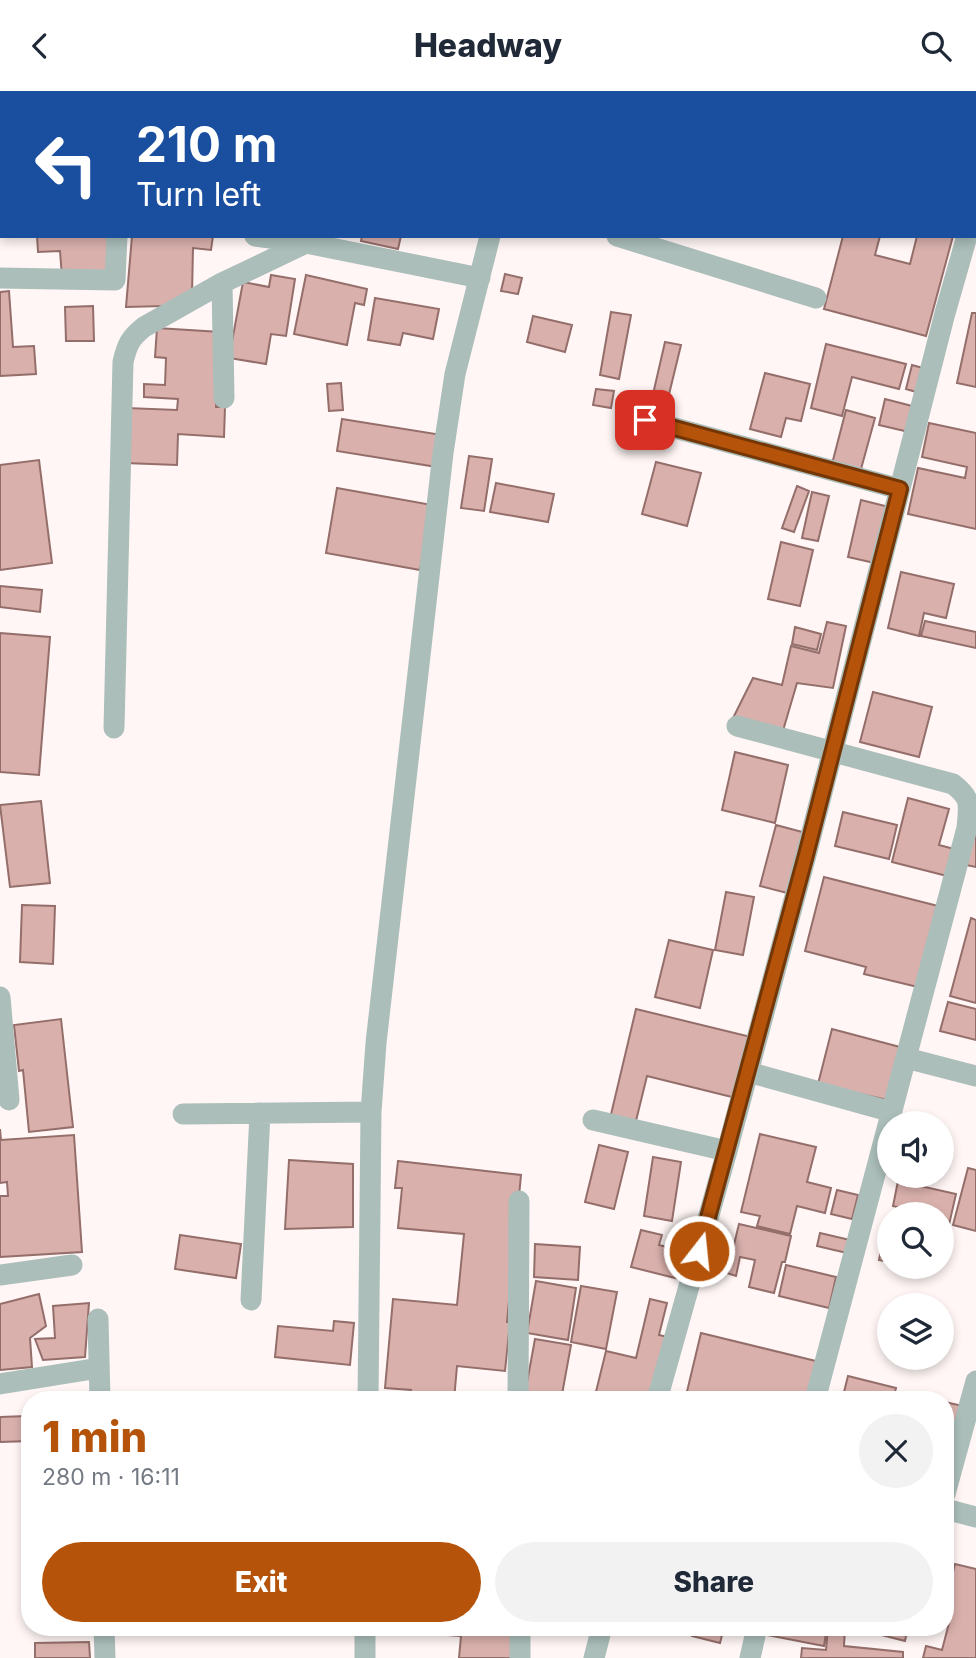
<!DOCTYPE html>
<html lang="en">
<head>
<meta charset="utf-8">
<style>
  body { margin:0; font-family:Inter,sans-serif; background:#f2f2f3; color:#1f2937; height:100vh; display:flex; flex-direction:column; font-size:26px; white-space:nowrap }
  * { box-sizing:border-box; margin:0 }
  p { font-size:23px; color:#747a83 }
  .icon { flex:none; width:38px; height:38px; fill:none; stroke:currentColor; stroke-width:2; stroke-linecap:round; stroke-linejoin:round }
  .map { position:relative; flex:1; overflow:hidden }
  .details { position:absolute; left:21px; top:1300px; width:933px; height:245px; display:flex; flex-direction:column; background:#fff; border-radius:28px; box-shadow:0 4px 10px #0003 }
  .details>* { flex:none }
  .hud { position:absolute; left:0px; top:0px; width:976px; height:147px; box-shadow:0 4px 10px #0003; background:#1a4fa0; color:#fff; overflow:hidden }
  .tools { position:absolute; left:877px; top:1020px; display:grid; gap:14px }
  .tools a { display:grid; place-items:center; width:77px; height:77px; border-radius:50%; background:#fff; box-shadow:0 4px 10px #0003; font-size:35px }
  .pin { position:absolute; display:grid; place-items:center; width:60px; height:60px; color:#fff; margin:-30px; border-radius:14px; box-shadow:0 4px 10px #0006 }
  .me { position:absolute; width:77px; margin:-38px; rotate:16deg; stroke-linejoin:round; filter:drop-shadow(0 0 5px #0008) }
  .turn { display:flex; align-items:center; gap:24px; height:147px; padding:0 21px; font-size:32px }
  .turn .icon { width:91px; height:91px; stroke-width:2.5 }
  .turn b { display:block; font-size:49px; line-height:60px }
  .round { display:grid; place-items:center; flex:none; width:74px; height:74px; border-radius:37px; background:#f2f2f3 }
  .overview { display:flex; align-items:center; justify-content:space-between; height:119px; padding:0 21px }
  h1 { font-size:42px; font-weight:800; line-height:52px; color:#b45309 }
  .button { display:flex; gap:14px; margin-top:auto; padding:14px 21px }
  .button a { flex:1; height:80px; border-radius:42px; background:#b45309; color:#fff; font-size:28px; font-weight:800; line-height:80px; text-align:center }
  .button a+a { background:#f2f2f3; color:#1f2937 }
  header { display:flex; justify-content:space-between; align-items:center; height:91px; padding:0 21px; background:#fff; font-size:32px; font-weight:800 }
  .map>svg:first-child { display:block }
  .building { fill:#d9b0ac; stroke:#946e6a; stroke-width:2 }
  .lines { fill:none; stroke-linecap:round; stroke-linejoin:round }
  .street { stroke:#abbeba; stroke-width:21 }
  .route-casing { stroke:#753606; stroke-width:18 }
  .route { stroke:#b45309; stroke-width:12 }
</style>
</head>
<body>
<header><svg class="icon" aria-label="back" viewBox="0 0 24 24"><path d="M15 5l-7 7 7 7"/></svg>Headway<svg class="icon" aria-label="search" viewBox="0 0 24 24"><circle cx="10" cy="10" r="6"/><path d="M15 15l6 6"/></svg></header>
<div class="map">
<svg width="976" height="1567" viewBox="0 0 976 1567">
  <rect width="100%" height="100%" fill="#fff6f5"/>
  <!-- building -->
  <path class="building" d="M13 0H136L140 2H13Z
    M561 0H635V2H561Z
    M946 0H976V69H975V2H946Z
    M37 145H110L112 184 62 186 60 160 38 161Z
    M132 145H213L211 159 193 157 192 204 164 215 126 216Z
    M362 145H401L398 158 361 150Z
    M843 145H880L875 164 910 173 917 145H953L926 245 824 218Z
    M505 183 522 187 518 203 501 200Z
    M271 184 295 188 286 245 271 243 266 273 229 267 243 191 269 196Z
    M306 184 367 198 364 214 355 212 347 254 294 243Z
    M9 200 13 256 34 255 36 283 0 285V201Z
    M375 207 439 218 433 248 403 242 400 254 368 249Z
    M93 215 94 250H66L65 216Z
    M611 221 631 224 619 288 600 284Z
    M972 222H976V296L957 292Z
    M533 225 572 234 565 261 527 251Z
    M157 237 220 241 216 316H225L224 346 178 343 177 374 125 372 127 317 177 319 178 308 144 306V293L165 294 166 267 155 266Z
    M665 251 681 254 663 328 648 325Z
    M826 253 906 273 899 298 852 286 842 325 811 317Z
    M912 274 930 279 923 303 906 298Z
    M765 282 810 293 801 330 786 327 781 346 750 338Z
    M341 292 343 319 329 320 327 293Z
    M596 298 614 300 611 317 593 314Z
    M885 308 916 316 909 341 879 334Z
    M846 319 875 327 861 378 832 373Z
    M342 328 442 344 437 376 337 360Z
    M929 332 976 342V438L908 423 918 377 965 387 967 376 922 366Z
    M469 365 492 368 484 420 461 417Z
    M39 369 52 472 0 479V374Z
    M656 371 701 382 687 435 642 423Z
    M496 392 554 403 548 431 490 421Z
    M797 395 809 400 794 441 782 437Z
    M337 397 432 414 420 479 326 462Z
    M812 401 829 405 818 450 802 447Z
    M861 409 893 417 879 473 848 466Z
    M781 451 813 459 800 515 768 508Z
    M901 481 954 493 946 527 924 522 919 545 888 537Z
    M0 495 42 499 40 521 0 516Z
    M925 530 976 541V557L921 545Z
    M827 531 846 535 833 597 797 592 782 643 731 631 753 587 782 594 791 555 819 562Z
    M795 536 821 543 817 559 792 553Z
    M0 542 50 546 39 684 0 681Z
    M873 601 932 616 919 666 860 651Z
    M735 661 788 674 775 732 722 719Z
    M908 707 949 718 939 754 958 759 951 786 892 771Z
    M41 710 50 792 10 796 0 714Z
    M843 721 897 734 889 768 835 755Z
    M776 734 806 742 791 803 760 795Z
    M976 736V776L966 774Z
    M824 786 942 816 922 897 864 883 866 876 805 860Z
    M726 801 754 806 743 864 715 859Z
    M22 814 55 815 53 873 20 871Z
    M971 827 976 829V912L950 905Z
    M669 849 713 859 700 917 655 906Z
    M948 911 976 918V949L940 940Z
    M636 918 755 947 740 1008 647 985 633 1042 608 1036Z
    M61 928 73 1036 29 1041 23 979 19 980 14 934Z
    M832 938 900 956 887 1009 818 993Z
    M0 1038 1 1049 74 1044 82 1161 0 1166V1105H8L7 1091 0 1092Z
    M760 1043 816 1056 807 1091 831 1097 825 1122 797 1115 790 1143 757 1135 760 1125 741 1121Z
    M599 1054 628 1061 614 1118 585 1111Z
    M653 1066 681 1071 672 1130 644 1125Z
    M289 1069 353 1073V1136L285 1138Z
    M398 1070 521 1084 507 1231H510L505 1280 457 1275 454 1309 410 1306 411 1299 385 1297 393 1208 457 1214 464 1143 398 1137 402 1097H395Z
    M968 1077 976 1079V1140L953 1134Z
    M898 1090 956 1103 943 1160 942 1124H908L909 1119 893 1115Z
    M837 1099 858 1104 852 1128 831 1123Z
    M739 1133 791 1145 785 1171H782L774 1202 749 1196 755 1169 740 1166 736 1185 727 1182Z
    M641 1139 662 1144 659 1154 687 1161 679 1188 631 1176Z
    M820 1142 850 1149 847 1162 817 1155Z
    M180 1144 241 1153 236 1187 175 1178Z
    M884 1144 889 1145V1171L879 1169Z
    M535 1153 580 1156 578 1189 534 1186Z
    M786 1174 836 1186 829 1217 779 1205Z
    M536 1190 576 1197 568 1249 527 1242Z
    M581 1195 617 1201 606 1258 571 1251Z
    M39 1203 46 1235 30 1247 32 1276 0 1279V1213Z
    M650 1208 667 1212 659 1244 672 1247 656 1309H594L606 1260 636 1267Z
    M89 1212 85 1266 43 1269 35 1248 55 1247 53 1215Z
    M334 1230 354 1232 350 1274 275 1266 278 1235 333 1240Z
    M701 1242 820 1271 811 1309H685Z
    M535 1248 571 1254 561 1309 524 1308Z
    M848 1285 896 1297 893 1309H842Z
    M945 1311 967 1316 957 1356 945 1353Z
    M26 1320H30V1350L0 1351V1326L27 1325Z
    M955 1473 976 1478V1567H923L926 1555 942 1559 949 1532 945 1531V1512Z
    M392 1536H515L513 1567H459L461 1545 392 1540Z
    M694 1536H724L720 1552 692 1545Z
    M768 1536H827L824 1555 767 1544Z
    M828 1536H845L844 1555 903 1561V1567H801L802 1557 826 1559Z
    M850 1536H908L905 1550Z
    M89 1551 90 1567H35V1552Z"/>
  <g class="lines">
    <!-- street -->
    <path class="street" d="M150 2V0
      M393 2 394 0
      M532 2 533 0
      M975 120 976 115
      M255 145 306 152 480 187
      M617 145 816 207
      M0 187 115 189 117 145
      M222 192 224 307
      M645 329 900 398
      M737 635 953 693C972 708 969 713 967 737L815 1309
      M114 637 123 271C127 254 130 247 144 236L222 192 306 152 316 145
      M0 906 9 1009
      M906 967 976 985
      M748 981 892 1021
      M183 1023 371 1021
      M593 1029 727 1060
      M0 1184 72 1174
      M251 1209 260 1022
      M98 1228 100 1309
      M0 1293 99 1277
      M368 1309 371 1021 376 952 443 362 455 283 490 145
      M518 1309 519 1110
      M657 1309 727 1060 806 764 945 222 967 145
      M945 1403 976 1290
      M945 1418 976 1426
      M104 1536 105 1567
      M365 1567V1536
      M520 1567V1536
      M594 1567 602 1536
      M750 1567 757 1536"/>
  </g>
  <g class="lines">
    <defs>
      <path id="route" d="M645 329 900 398 806 764 699 1160"/>
    </defs>
    <!-- route casing -->
    <use href="#route" class="route-casing"/>
    <!-- route -->
    <use href="#route" class="route"/>
  </g>
</svg>
<div class="tools">
<a><svg class="icon" aria-label="sound" viewBox="0 0 24 24"><path d="M4 9h4l5-4v14l-5-4H4zM17 9q2 3 0 6"/></svg></a>
<a><svg class="icon" aria-label="search" viewBox="0 0 24 24"><circle cx="10" cy="10" r="6"/><path d="M15 15l6 6"/></svg></a>
<a><svg class="icon" aria-label="layers" viewBox="0 0 24 24"><path d="M12 4l9 5-9 5-9-5zM3 14l9 5 9-5"/></svg></a>
</div>
<div class="pin" style="left:645px;top:329px;background:#d93025"><svg class="icon" aria-label="arrive" viewBox="0 0 24 24"><path d="M6 21V4h12l-3 4 3 4H6"/></svg></div>
<svg class="me" style="left:699px;top:1160px" viewBox="-20 -20 40 40"><circle r="17" fill="#b45309" stroke="#fff" stroke-width="3"/><path d="M0-11L8 9 0 5-8 9z" fill="#fff"/></svg>
<div class="hud">
<div class="turn"><svg class="icon" aria-label="left" viewBox="0 0 24 24"><path d="M17 20v-9H6M10 6l-5 5 5 5"/></svg><div><b>210 m</b>Turn left</div></div>
</div>
<section class="details">
<div class="overview"><div><h1>1 min</h1><p>280 m · 16:11</p></div><a class="round"><svg class="icon" aria-label="close" viewBox="0 0 24 24"><path d="M6 6l12 12M18 6L6 18"/></svg></a></div>
<div class="button"><a>Exit</a><a>Share</a></div>
</section>
</div>
</body>
</html>
